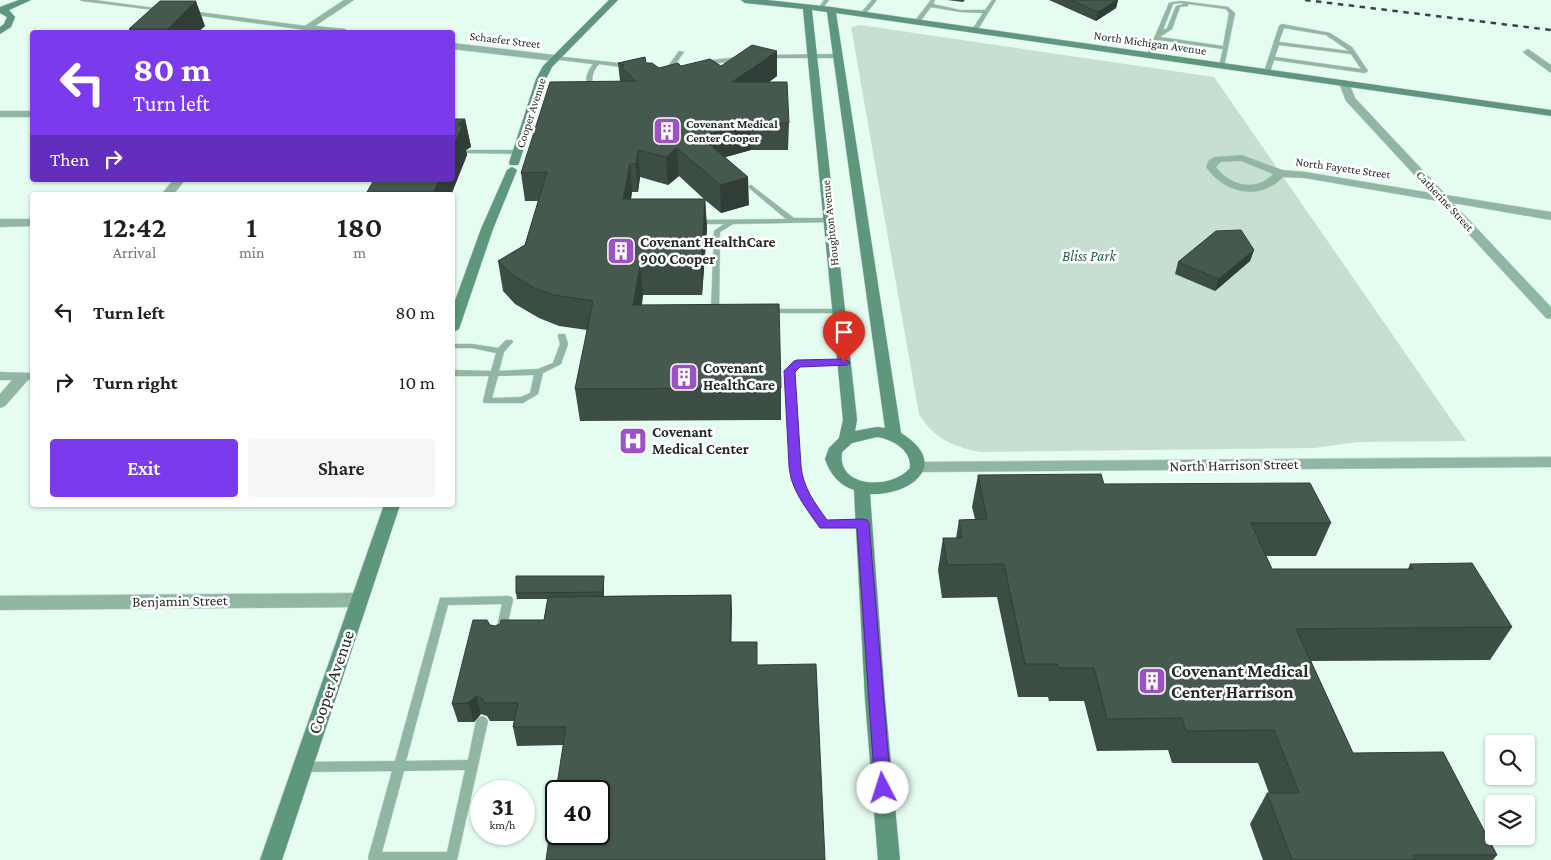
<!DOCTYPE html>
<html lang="en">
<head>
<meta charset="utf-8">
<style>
  body { margin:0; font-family:"Crimson Pro",serif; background:#f6f6f6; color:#202124; height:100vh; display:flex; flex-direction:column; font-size:19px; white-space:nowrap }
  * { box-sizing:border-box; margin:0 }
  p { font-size:16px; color:#757577 }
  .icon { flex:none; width:28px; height:28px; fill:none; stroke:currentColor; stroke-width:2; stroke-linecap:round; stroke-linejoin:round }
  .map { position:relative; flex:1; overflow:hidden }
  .panel { position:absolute; left:30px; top:192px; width:425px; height:315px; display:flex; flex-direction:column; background:#fff; border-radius:5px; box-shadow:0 1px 4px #0004 }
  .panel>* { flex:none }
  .top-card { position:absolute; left:30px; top:30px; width:425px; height:152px; border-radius:5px; box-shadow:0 1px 4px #0004; background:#7c3aed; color:#fff; overflow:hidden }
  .controls { position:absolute; left:1485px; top:735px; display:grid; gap:10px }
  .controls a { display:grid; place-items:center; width:50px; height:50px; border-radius:5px; background:#fff; box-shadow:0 1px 4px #0004; font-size:25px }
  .speed { position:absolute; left:470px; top:780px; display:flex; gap:10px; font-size:25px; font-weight:700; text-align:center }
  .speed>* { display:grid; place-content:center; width:65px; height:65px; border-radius:50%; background:#fff; box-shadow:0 1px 4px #0004; line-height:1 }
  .speed small { font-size:12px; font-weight:400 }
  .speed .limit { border:2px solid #111; border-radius:8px; background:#fff; color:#111 }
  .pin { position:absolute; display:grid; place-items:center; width:42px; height:42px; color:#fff; margin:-51px -21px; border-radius:50% 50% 50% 0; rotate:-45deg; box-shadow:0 0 5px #0007 }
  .pin .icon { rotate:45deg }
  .me { position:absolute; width:55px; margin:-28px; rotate:355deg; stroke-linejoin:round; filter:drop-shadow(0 0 4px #0008) }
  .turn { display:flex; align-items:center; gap:18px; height:105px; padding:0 20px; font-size:22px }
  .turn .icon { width:65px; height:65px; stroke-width:2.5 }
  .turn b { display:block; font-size:35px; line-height:42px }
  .then { display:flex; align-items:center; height:48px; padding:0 20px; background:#0003; gap:10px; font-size:19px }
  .eta { display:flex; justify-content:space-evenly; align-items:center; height:85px; text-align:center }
  .eta b { font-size:30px; font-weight:600; line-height:35px }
  .cta { display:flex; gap:10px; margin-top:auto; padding:10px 20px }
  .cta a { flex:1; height:58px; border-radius:5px; background:#7c3aed; color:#fff; font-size:20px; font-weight:600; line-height:58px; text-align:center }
  .cta a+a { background:#f6f6f6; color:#202124 }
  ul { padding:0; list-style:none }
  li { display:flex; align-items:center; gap:15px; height:70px; padding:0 20px }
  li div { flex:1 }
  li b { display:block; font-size:19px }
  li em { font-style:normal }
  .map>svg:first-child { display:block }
  .green { fill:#c6dfd1 }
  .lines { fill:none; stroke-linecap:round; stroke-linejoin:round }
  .lane-casing { stroke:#c2d7cc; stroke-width:1 }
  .street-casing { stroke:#c2d7cc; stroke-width:1 }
  .secondary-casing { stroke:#c2d7cc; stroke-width:1 }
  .lane { fill:#91b7a3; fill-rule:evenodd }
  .street { fill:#91b7a3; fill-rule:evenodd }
  .secondary { fill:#5e977b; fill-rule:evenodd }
  .rail { stroke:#3b4540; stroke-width:2.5; stroke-dasharray:5.5 5.5; stroke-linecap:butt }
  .wall { fill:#3c4d44; fill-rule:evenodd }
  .shaded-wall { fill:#313e37 }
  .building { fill:#46594f; stroke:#313e37 }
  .route { fill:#7c3aed; stroke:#51269a }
  .labels { text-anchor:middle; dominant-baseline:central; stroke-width:5; stroke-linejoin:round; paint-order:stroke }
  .far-street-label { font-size:12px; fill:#242c28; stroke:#fff }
  .far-poi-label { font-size:12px; font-weight:bold; fill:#242c28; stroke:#fff; text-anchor:start }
  .poi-label { font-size:15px; font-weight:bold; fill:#242c28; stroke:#fff; text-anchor:start }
  .park-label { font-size:15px; font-style:italic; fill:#216146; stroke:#fff }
  .street-label { font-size:15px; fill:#242c28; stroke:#fff }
  .near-poi-label { font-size:18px; font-weight:bold; fill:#242c28; stroke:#fff; text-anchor:start }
  .near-street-label { font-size:18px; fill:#242c28; stroke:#fff }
</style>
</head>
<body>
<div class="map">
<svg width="1551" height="860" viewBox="0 0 1551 860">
  <rect width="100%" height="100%" fill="#e5fcf0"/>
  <!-- green -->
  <path class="green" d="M860 25 1214 77 1466 441 1358 442 1315 448 980 452C954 447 933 438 919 414L851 27Z"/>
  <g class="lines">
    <defs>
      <path id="lane" d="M80 0H94L162 9 164 10 162 11 82 1Z
        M824 0H829L822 10H818V9Z
        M872 0H877L864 16H860V14Z
        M931 0H935L933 4 960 10H985L992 0H996L977 31 974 33 971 31 983 13 960 12 931 7 919 23H915L914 22Z
        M1181 1 1228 7 1235 13 1224 67 1219 66 1223 49 1159 40 1152 56 1147 55 1169 3ZM1181 3 1184 4 1176 6 1167 28 1163 30 1173 4ZM1188 4 1226 9 1229 13 1223 46 1160 37 1172 29 1180 7 1188 6Z
        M190 11 306 26 309 28 306 30 188 14V12Z
        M1282 24 1330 33 1352 47 1368 71 1365 73 1274 60 1270 72 1265 73 1264 72 1279 26ZM1284 28 1326 35 1349 51 1279 42ZM1279 45 1351 54 1361 69 1275 57Z
        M679 51 684 52 668 75H664L663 74Z
        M766 55 837 54 840 56 837 58H764L763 57Z
        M554 56 628 64 631 66 628 68 599 64C593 71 591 77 593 85L599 89 596 91 588 87C584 78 588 71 593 64L552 59V57Z
        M740 57 743 59 742 60 704 65 701 63 704 61Z
        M468 150H518L521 152 518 154 466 153 465 152Z
        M751 185 794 218H829L832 220 829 222 733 224 720 232 719 312 718 314H712L711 312 714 231 724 224H701L692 218 695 216 702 220 786 219 749 188V186Z
        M766 309H839L843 311 839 313H766L765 311Z
        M559 334H565L568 344 561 364 543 373 538 394 523 403H484L483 401 489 376H452V370L491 371 496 353 472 348H452V344H472L498 348 506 340H512L513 342 504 352 499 371 538 369 553 363 560 344 558 336ZM534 375 530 393 521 397 492 398 498 376Z
        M845 361 849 363 848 365 799 366 793 372 801 480 810 499 827 521 863 520 866 521 868 523 866 525 863 526 824 528 821 527 803 502 791 480 785 371 794 362H797Z
        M508 596 512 597 513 600 506 631 505 634 501 635 497 634 496 631 502 604 448 605 406 761 468 760 476 721 478 718 482 716 486 718 488 721 457 860H369L368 858 392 771 303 772 299 771 297 767 299 763 303 762 395 761 440 598ZM465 770 447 852H382L404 771Z"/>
      <path id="street" d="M344 0H354L315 26 345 29 349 32C335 32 313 36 302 28Z
        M452 43 554 55 559 58 554 61 452 49Z
        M1528 49 1551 65V73L1525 54 1523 52Z
        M1344 80 1349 83 1355 98 1446 195 1551 212V220L1453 203 1551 307V319L1546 318 1438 201 1305 178 1283 177C1259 202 1224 193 1206 167L1209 160 1215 157 1242 155 1282 170 1305 172 1431 193 1346 101 1339 83ZM1241 161 1273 174C1256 192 1230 186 1216 167L1221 162Z
        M0 111H32V117H0Z
        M173 180H185L173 195H161Z
        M0 219H32V226L0 227Z
        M0 372 32 373V379L28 380 5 406 0 408V394L12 380H0Z
        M1551 457V467L918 472 912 471 910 467 912 463 918 462Z
        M359 593 365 595 368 600 365 605 359 607 0 610V596Z"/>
      <path id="secondary" d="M19 0H31L9 10 15 17 11 27 0 34V27L4 24 7 17 0 13V7Z
        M609 0H618L552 67 546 79 519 163 518 165H510L509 163 536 79 543 66Z
        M741 0H767L831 7 1551 110V116L836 13 901 433C951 464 912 495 870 494L885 699 900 860H878L865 699 854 490C839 485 830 474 825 459L829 448 839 438 843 420 803 9 745 3ZM812 10 827 12 885 428 877 427 855 431 857 420ZM877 437C892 439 912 450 910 468 892 490 836 489 842 452L852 443Z
        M512 167 517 170 493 229 459 329 452 333V309L481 229 507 170Z
        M384 505H400L282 860H260Z"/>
    </defs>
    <!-- lane casing -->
    <use href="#lane" class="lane-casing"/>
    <!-- street casing -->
    <use href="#street" class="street-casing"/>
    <!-- secondary casing -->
    <use href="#secondary" class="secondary-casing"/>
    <!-- lane -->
    <use href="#lane" class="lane"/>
    <!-- street -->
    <use href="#street" class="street"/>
    <!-- secondary -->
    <use href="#secondary" class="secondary"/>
    <!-- rail -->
    <path class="rail" d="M1305 0 1551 30"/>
  </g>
  <!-- wall -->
  <path class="wall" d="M947 0H965L963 2Z
    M1049 0H1118L1116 8 1096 21Z
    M205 26 198 32H131L129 29Z
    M618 63H646L659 68 681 66H721L777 76 769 82 789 123 788 150H751L725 157 749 205 721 213 705 200 707 228 702 295H643L642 305 781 388V420L580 421 575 389 587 330 559 326 539 318 515 304 503 291 498 261 525 245 538 201H525L521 173 620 81ZM679 176 704 199H631L632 192H638L640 177 668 185Z
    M465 119 471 147 466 150 467 155 451 195H368L367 192Z
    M1254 250 1250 261 1215 291 1175 274 1178 262Z
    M978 475 1104 484 1331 523 1316 556H1266L1272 569H1408L1410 564 1512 627 1490 660 1311 661 1353 753 1497 855 1493 860H1263L1250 824 1267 793H1269L1258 763H1172L1168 750 1097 751 1084 701H1049L1048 697H1018L997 597 942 598 938 570 943 538H956L959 520 975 519 972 507Z
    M604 582V596L731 595 732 614 564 745 517 746 513 727 514 721H490L487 716 481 714 474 722H458L452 704 490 625 495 626 544 620 548 599H517L516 593Z"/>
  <!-- shaded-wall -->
  <path class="shaded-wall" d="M1117 0H1118L1116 8 1096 21 1098 12Z
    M196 1 205 26 198 32H169L168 29Z
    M777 51V76L733 109 732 82Z
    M465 119 471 147 466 150 467 155 451 195H435L434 192 439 180H452V149L458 124Z
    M750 123 751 150 701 164 700 136Z
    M677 148 679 176 668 185 666 157Z
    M638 150 640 177 638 192 636 164Z
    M630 164 632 192 626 228 623 199Z
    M748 177 749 205 721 213 720 185Z
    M705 199 707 228 702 295 701 265Z
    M1254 250 1250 261 1215 291 1219 279Z
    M640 265 643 295 636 335 633 305Z
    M604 576V599L603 592Z
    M731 595 732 614 731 661 730 642Z
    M476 696 481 714 474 722 468 703Z"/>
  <!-- building -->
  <path class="building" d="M1071 0H1117L1098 12Z
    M160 1H196L168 29H129Z
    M752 45 777 51 732 82H787L789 123H750L700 136 748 177 720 185 677 148 666 157 638 150 636 164H630L623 199H705L701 265H640L633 305 779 304 781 388 575 389 593 301 554 295 534 288 510 273 498 261 525 245 547 172 521 173 550 82 636 81 622 68 624 65 618 63 645 57 646 63H652L659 68 678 63 681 66 710 59 721 66Z
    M452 119H465L458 124 462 127 452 149Z
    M374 180H439L434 192H367Z
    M1241 230 1254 250 1219 279 1178 262 1216 231Z
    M1101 474 1104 484 1310 483 1331 523H1251L1272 569H1413L1410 564 1472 563 1512 627 1296 629 1353 753 1443 752 1497 855H1413L1415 860H1292L1267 793H1299L1274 730 1186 731 1182 718 1107 719 1094 668H1058L1057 664H1025L1004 564 947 565 943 538H962L959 520 987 519 978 475Z
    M516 576H604L603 592 516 593Z
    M731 595 730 642H757V665L816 664 825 860H546L556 792V834H599V791H556L566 727H513L518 703H485L482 698 476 696 468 703 452 704 473 620H487L490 625 495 626 500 624 501 620H544L548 597Z"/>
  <!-- route -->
  <path class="route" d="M844 359 850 362 848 365 800 367 795 372 801 466C803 488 815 503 827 520L863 519 867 520 869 523 891 788 889 793 883 795 878 793 875 788 857 528H820C806 508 791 490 789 466L784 371 794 361 797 360Z"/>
  <!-- icons -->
  <defs>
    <symbol id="building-square" viewBox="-11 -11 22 22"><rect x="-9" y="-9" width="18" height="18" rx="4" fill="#9c52c5" stroke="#fff"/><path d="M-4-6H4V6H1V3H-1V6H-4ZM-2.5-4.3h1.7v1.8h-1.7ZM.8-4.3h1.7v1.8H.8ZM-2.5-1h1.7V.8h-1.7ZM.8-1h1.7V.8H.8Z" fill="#fff"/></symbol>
    <symbol id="hospital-square" viewBox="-11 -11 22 22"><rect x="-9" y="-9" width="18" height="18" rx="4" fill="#9c52c5" stroke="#fff"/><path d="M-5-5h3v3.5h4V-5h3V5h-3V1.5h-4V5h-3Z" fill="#fff"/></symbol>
  </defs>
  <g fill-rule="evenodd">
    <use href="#building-square" x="651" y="115" width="32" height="32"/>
    <use href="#building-square" x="605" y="235" width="32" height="32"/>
    <use href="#building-square" x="668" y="361" width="32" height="32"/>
    <use href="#hospital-square" x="617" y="425" width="32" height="32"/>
    <use href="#building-square" x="1136" y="665" width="32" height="32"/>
  </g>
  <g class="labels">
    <!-- far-street labels -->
    <g class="far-street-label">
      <text transform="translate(505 40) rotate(7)">Schaefer Street</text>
      <text transform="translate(1150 43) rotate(8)">North Michigan Avenue</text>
      <text transform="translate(531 113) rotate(-72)">Cooper Avenue</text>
      <text transform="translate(1343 168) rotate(8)">North Fayette Street</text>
      <text transform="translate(1445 201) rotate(47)">Catherine Street</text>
      <text transform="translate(830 223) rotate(-96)">Houghton Avenue</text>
    </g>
    <!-- far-poi labels -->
    <g class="far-poi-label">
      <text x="686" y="124">Covenant Medical<tspan x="686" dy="14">Center Cooper</tspan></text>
    </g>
    <!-- poi labels -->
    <g class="poi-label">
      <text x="640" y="242">Covenant HealthCare<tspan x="640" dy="17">900 Cooper</tspan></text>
      <text x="703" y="368">Covenant<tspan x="703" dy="17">HealthCare</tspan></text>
      <text x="652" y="432">Covenant<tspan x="652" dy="17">Medical Center</tspan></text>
    </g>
    <!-- park labels -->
    <g class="park-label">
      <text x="1089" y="256">Bliss Park</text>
    </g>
    <!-- street labels -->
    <g class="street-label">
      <text transform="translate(1234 465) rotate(-1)">North Harrison Street</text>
      <text transform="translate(180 601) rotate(-1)">Benjamin Street</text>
    </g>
    <!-- near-poi labels -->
    <g class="near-poi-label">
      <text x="1171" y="671">Covenant Medical<tspan x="1171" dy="21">Center Harrison</tspan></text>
    </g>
    <!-- near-street labels -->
    <g class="near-street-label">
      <text transform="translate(331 682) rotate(-71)">Cooper Avenue</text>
    </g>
  </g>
</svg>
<div class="controls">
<a><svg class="icon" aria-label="search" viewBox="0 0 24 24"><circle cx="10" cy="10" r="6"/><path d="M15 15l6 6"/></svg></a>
<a><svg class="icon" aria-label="layers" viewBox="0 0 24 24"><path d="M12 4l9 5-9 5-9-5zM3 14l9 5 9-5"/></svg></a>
</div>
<div class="speed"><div>31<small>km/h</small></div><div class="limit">40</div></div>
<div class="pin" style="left:844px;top:362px;background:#d93025"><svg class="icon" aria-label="arrive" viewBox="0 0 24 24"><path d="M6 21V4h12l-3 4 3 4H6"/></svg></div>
<svg class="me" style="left:883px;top:788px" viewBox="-20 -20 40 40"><circle r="19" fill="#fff"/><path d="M0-13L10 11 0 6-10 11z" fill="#7c3aed"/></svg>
<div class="top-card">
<div class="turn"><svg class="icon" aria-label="left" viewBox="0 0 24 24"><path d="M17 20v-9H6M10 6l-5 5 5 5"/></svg><div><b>80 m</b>Turn left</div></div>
<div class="then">Then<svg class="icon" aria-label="right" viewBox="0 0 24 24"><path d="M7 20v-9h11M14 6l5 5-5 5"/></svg></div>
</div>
<section class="panel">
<div class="eta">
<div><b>12:42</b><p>Arrival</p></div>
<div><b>1</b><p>min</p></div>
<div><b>180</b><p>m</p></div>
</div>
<ul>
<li><svg class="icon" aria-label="left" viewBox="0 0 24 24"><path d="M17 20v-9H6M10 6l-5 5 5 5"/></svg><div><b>Turn left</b></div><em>80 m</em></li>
<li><svg class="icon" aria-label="right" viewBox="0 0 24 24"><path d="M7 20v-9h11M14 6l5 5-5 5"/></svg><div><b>Turn right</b></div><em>10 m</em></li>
</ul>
<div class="cta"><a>Exit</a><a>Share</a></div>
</section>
</div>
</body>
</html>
